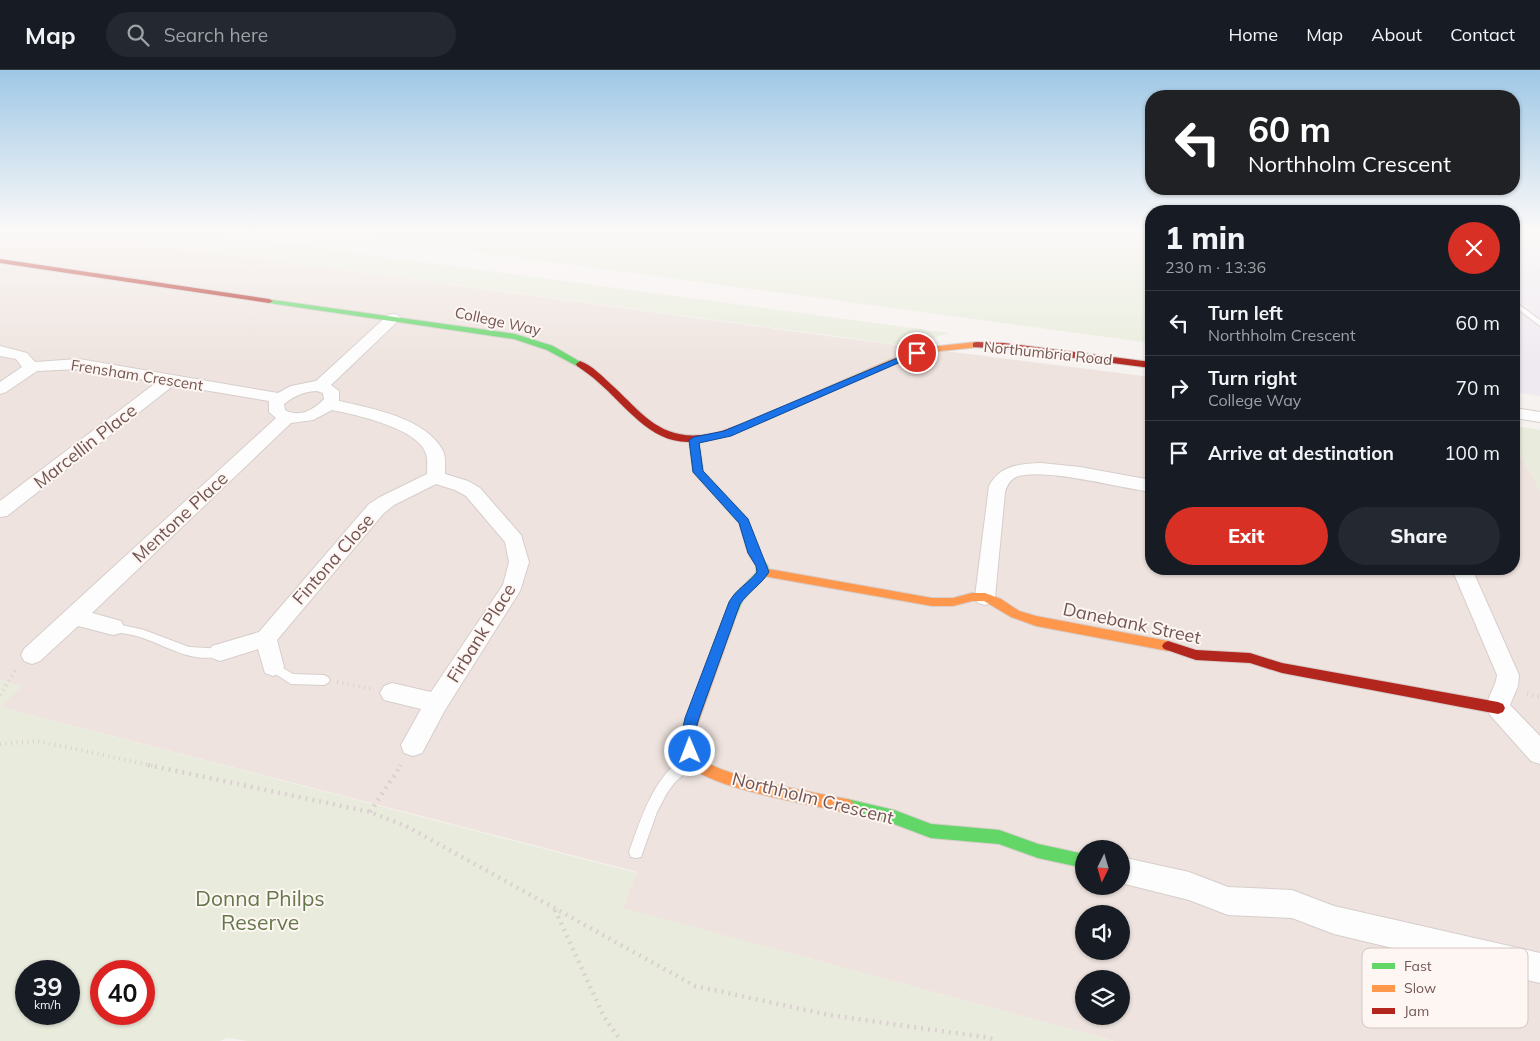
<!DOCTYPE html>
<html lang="en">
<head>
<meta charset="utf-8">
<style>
  body { margin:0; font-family:Mulish,sans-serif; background:#242831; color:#f1f3f6; height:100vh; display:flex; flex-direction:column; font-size:19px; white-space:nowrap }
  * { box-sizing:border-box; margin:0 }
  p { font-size:16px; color:#9ea1a6 }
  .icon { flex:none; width:28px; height:28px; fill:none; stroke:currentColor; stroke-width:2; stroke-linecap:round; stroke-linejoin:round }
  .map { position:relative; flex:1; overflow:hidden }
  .panel { position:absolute; left:1145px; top:135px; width:375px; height:370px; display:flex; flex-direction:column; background:#171b24; border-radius:20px; box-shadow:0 1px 4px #0004 }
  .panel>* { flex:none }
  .hud { position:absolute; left:1145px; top:20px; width:375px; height:105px; border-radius:20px; box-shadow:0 1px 4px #0004; background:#202124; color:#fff; overflow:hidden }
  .needle { width:32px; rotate:185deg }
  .fabs { position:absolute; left:1075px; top:770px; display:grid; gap:10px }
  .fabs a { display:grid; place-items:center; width:55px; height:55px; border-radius:50%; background:#171b24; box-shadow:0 1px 4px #0004; font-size:25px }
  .speed { position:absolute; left:15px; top:890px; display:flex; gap:10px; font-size:25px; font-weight:700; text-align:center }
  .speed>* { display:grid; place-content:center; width:65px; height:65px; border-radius:50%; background:#171b24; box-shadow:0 1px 4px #0004; line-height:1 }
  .speed small { font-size:12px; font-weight:400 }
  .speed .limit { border:8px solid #d22; background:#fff; color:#111 }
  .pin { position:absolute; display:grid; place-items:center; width:42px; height:42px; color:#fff; margin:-21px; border:2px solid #fff; border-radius:50%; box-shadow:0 1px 5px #0007 }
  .me { position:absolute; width:55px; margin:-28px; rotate:359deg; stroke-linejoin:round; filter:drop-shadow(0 0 4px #0008) }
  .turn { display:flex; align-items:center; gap:18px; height:105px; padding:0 20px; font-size:22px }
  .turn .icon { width:65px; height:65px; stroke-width:2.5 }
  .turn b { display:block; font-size:35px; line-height:42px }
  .round { display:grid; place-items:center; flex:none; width:52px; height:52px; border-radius:26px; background:#242831 }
  .headline { display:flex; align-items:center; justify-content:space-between; height:85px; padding:0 20px }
  h1 { font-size:30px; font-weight:800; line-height:38px }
  .button { display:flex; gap:10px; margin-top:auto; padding:10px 20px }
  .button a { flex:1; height:58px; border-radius:30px; background:#d93025; color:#fff; font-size:20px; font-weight:800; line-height:58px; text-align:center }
  .button a+a { background:#242831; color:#f1f3f6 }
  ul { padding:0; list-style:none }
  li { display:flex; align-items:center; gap:15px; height:65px; padding:0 20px; border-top:1px solid #363941 }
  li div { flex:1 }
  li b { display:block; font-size:19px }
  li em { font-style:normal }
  header { display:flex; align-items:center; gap:30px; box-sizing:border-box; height:70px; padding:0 25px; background:#171b24; border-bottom:1px solid #363941 }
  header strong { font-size:24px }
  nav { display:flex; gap:28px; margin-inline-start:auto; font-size:18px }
  .search { width:350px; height:45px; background:#242831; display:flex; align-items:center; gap:12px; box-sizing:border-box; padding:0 18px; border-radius:28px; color:#9ea1a6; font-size:19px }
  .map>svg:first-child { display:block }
  .residential { fill:#eee3de; fill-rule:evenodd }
  .education { fill:#efeaf1 }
  .green { fill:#e9ecdc; fill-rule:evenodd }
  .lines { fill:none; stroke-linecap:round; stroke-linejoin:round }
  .lane-casing { stroke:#d6cecc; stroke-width:2 }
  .street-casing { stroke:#d6cecc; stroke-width:2 }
  .fast-casing { stroke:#d6cecc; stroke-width:2 }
  .slow-casing { stroke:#d6cecc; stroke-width:2 }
  .jam-casing { stroke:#d6cecc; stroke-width:2 }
  .path-far1 { stroke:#dad1d0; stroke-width:4; stroke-dasharray:1 4.5; stroke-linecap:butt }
  .path { stroke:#dad1d0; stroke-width:4.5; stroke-dasharray:2 5; stroke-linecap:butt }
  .lane { fill:#fefdfd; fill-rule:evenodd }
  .street { fill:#fefdfd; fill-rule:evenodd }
  .fast { fill:#63d668; fill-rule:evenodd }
  .slow { fill:#ff974d; fill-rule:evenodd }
  .jam { fill:#b3261e; fill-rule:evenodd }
  .route { fill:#1a73e8; stroke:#114b97 }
  .labels { text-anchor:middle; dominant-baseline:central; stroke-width:4; stroke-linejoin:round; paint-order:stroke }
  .far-street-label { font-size:15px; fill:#735552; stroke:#fdf6f2 }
  .street-label { font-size:18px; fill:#735552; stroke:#fdf6f2 }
  .near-park-label { font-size:21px; fill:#64784b; stroke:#fdf6f2 }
  .key { fill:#fdf6f2; stroke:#d4c6c2; stroke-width:1 }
  .key-label { font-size:14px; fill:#735552 }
</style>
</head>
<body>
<header>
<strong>Map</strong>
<div class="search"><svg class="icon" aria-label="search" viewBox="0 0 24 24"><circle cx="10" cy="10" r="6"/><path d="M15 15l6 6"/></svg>Search here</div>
<nav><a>Home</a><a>Map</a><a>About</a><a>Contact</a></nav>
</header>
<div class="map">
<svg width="1540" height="971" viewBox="0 0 1540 971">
  <rect width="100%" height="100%" fill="#f6f2f0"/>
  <!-- residential -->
  <path class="residential" d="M0 160H47L843 268 1151 307V499H1514V374L1540 420V971H1114L622 838 637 802 0 637 21 616 0 610ZM1084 779H1121V816H1084ZM1084 844H1121V881H1084ZM1084 909H1121V946H1084Z"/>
  <!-- education -->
  <path class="education" d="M1514 160H1540V326L1514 322Z"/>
  <!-- green -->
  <path class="green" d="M49 160H185L949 263 909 276Z
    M316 160H1151V273Z
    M1514 356 1540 360V420L1514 374Z
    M0 610 22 616 0 637Z
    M0 637 637 803 623 838 1114 971H247L227 968 220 971H0ZM69 901V944H26V901ZM144 901V944H101V901Z"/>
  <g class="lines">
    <defs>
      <path id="lane" d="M1514 231 1540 250V256L1514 236Z
        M113 553 144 560 189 577 224 579 226 582 224 585C193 595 168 576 140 567 130 564 119 563 109 560L108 557 109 554Z
        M273 592 293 604 324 605 328 607 330 610 328 613 324 615 291 614 269 600 267 597 269 594Z
        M693 684 697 685 699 689 697 693 675 712 667 723 657 742 641 787 636 788 631 787 629 782C641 749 656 697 693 684Z"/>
      <path id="street" d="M393 244 398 245 400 248 398 251 331 315 339 321V331C370 338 427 348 443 381 446 387 445 397 445 404L468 411 480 418 521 465 529 492 520 521 445 640 422 683 413 686 404 683 401 675 421 639 384 630 380 623 384 616 392 613 431 622 503 515 509 492 505 472 466 426 455 420 436 414 394 435 383 444 277 570 284 597 281 603 273 606 265 603 258 579 220 591 212 588 209 582 212 576 259 562 369 434 380 427 427 404C427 398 428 390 426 384 420 359 354 344 332 340L313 350 291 353 92 543 121 551 124 557 121 563 113 565 78 556 40 591 32 594 24 591 21 585 24 579 276 348 269 342V331L174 315 7 446 0 447V431L157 312 79 299 37 301 6 322 0 324V312L22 297 16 289 0 286V276L27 283 35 292 79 289 278 323 291 316 316 311 388 245ZM317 321 323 323 324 329C314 340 299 348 285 340L284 334C294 326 305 321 317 321Z
        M1514 338 1540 342V352L1514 348Z
        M1041 393 1080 397 1151 410V422C1121 418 1042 397 1016 407 1010 410 1007 415 1005 422L995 527 992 533 985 535 978 533 975 527 989 416C1000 395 1019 394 1041 393Z
        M1452 499H1472L1519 605 1518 616 1510 635 1540 666V694L1531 691 1490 645C1482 630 1496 620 1497 605Z
        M1121 787 1189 802 1228 817 1292 820 1334 836 1540 883V913L1334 864 1292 848 1228 845 1189 830 1121 813Z"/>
      <path id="fast" d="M266 229 515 264 553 276 584 294 583 296H577L547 280 514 269 269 233 265 231Z
        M694 367 699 370 703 401 748 449 759 483 768 496 769 502 767 505 743 530 732 555H724L722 552 734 525 756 503V496L748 483 739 453 693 402 689 370Z
        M847 729 894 740 931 754 999 760 1038 774 1084 784V798L1038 788 999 774 931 768 894 754 842 741 840 736 842 731Z"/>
      <path id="slow" d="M976 272 979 273V277L931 282 898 293 745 359 742 360 737 357 892 289 930 277Z
        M763 498 932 528H953L972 523H985L1001 529 1019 541 1036 546 1168 571 1172 573 1174 576 1172 579 1168 581 1036 556 1011 547 984 531H972L953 536H932L763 506 757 502Z
        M728 547 732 549 734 552 695 662C696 671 696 681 702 688 719 707 818 723 847 729L852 731 854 736 852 741 847 743C814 735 715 719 693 698 684 689 682 674 681 662L722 552 724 549Z"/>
      <path id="jam" d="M0 189 269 229 273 231 269 233 0 193Z
        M976 272 1004 273 1151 292V298L1004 279 973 277V273Z
        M580 291C592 295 604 308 614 317 644 345 662 372 709 364 720 363 731 357 742 354L747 357 745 359C727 365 709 372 689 372 650 373 625 335 598 312 592 306 584 301 577 296L576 294Z
        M1168 571 1196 580 1250 583 1282 593 1498 632 1503 634 1505 638 1503 642 1498 644 1282 603 1250 593 1196 590 1164 579 1162 576 1164 573Z"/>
    </defs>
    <!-- lane casing -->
    <use href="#lane" class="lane-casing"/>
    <!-- street casing -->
    <use href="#street" class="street-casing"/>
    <!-- fast casing -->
    <use href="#fast" class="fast-casing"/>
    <!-- slow casing -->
    <use href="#slow" class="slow-casing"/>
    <!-- jam casing -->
    <use href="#jam" class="jam-casing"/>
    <!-- path-far1 -->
    <path class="path-far1" d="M337 612 372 619
      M1527 624 1540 627
      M0 625 17 598
      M0 674 37 671 154 696
      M400 696 402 693"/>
    <!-- path -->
    <path class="path" d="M148 695 370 742 406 756 695 916 829 945 990 968 996 971
      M370 742 401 695
      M555 840 604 947 621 971"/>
    <!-- lane -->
    <use href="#lane" class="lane"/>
    <!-- street -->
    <use href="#street" class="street"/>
    <!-- fast -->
    <use href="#fast" class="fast"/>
    <!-- slow -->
    <use href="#slow" class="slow"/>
    <!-- jam -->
    <use href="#jam" class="jam"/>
  </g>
  <!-- sky -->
  <linearGradient id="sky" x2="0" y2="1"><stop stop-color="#9fc8e6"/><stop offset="0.54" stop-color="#fbf9f8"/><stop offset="1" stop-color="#fbf9f8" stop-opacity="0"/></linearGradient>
  <rect width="1540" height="296" fill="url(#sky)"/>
  <!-- route -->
  <path class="route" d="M914 281 921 283 731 366 699 373 703 401 748 449 769 502C761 515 749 521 740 534L699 648 695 662 697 681 695 685 690 687 685 685 682 662 685 648 729 532C737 518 748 514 757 502L756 496 748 483 739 453 693 402 689 370 694 367 724 361Z"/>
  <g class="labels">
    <!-- far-street labels -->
    <g class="far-street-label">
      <text transform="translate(498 251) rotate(12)">College Way</text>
      <text transform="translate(1048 283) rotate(6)">Northumbria Road</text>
      <text transform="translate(137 305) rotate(9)">Frensham Crescent</text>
    </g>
    <!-- street labels -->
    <g class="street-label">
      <text transform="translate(85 376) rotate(-38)">Marcellin Place</text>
      <text transform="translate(180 447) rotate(-43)">Mentone Place</text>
      <text transform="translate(333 489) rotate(-49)">Fintona Close</text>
      <text transform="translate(1132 553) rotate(12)">Danebank Street</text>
      <text transform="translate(481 563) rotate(-58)">Firbank Place</text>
      <text transform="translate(813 728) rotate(14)">Northholm Crescent</text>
    </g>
    <!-- near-park labels -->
    <g class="near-park-label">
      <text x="260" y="828">Donna Philps<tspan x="260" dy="24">Reserve</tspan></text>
    </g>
  </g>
  <!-- legend -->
  <rect x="1362" y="878" width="166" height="80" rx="8" class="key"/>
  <rect x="1372" y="893" width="23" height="6" fill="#63d668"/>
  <rect x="1372" y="915" width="23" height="7" fill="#ff974d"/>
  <rect x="1372" y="938" width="23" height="6" fill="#b3261e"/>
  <g class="key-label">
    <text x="1404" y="901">Fast</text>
    <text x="1404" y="923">Slow</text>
    <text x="1404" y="946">Jam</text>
  </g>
</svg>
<div class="fabs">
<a><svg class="needle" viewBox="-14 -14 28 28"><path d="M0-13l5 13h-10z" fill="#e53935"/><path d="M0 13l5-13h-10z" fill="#9ea1a6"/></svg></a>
<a><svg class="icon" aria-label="sound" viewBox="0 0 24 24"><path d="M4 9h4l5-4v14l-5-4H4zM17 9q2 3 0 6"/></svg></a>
<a><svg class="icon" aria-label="layers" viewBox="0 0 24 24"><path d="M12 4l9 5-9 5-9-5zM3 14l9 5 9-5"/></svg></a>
</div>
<div class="speed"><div>39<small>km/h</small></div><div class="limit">40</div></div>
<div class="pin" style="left:917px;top:283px;background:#d93025"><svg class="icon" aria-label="arrive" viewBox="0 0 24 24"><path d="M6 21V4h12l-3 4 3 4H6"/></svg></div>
<svg class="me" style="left:690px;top:681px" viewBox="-20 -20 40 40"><circle r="17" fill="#1a73e8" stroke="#fff" stroke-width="3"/><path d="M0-11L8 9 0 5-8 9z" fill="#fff"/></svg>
<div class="hud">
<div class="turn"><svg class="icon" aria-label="left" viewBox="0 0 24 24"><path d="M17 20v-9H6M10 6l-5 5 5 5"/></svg><div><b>60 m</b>Northholm Crescent</div></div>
</div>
<section class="panel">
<div class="headline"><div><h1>1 min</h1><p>230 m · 13:36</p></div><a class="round" style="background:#d93025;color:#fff"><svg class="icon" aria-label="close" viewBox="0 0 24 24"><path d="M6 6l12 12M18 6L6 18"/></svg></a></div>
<ul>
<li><svg class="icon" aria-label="left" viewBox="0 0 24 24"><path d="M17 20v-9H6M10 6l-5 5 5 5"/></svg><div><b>Turn left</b><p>Northholm Crescent</p></div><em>60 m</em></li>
<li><svg class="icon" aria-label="right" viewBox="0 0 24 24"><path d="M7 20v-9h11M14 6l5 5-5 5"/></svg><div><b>Turn right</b><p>College Way</p></div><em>70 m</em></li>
<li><svg class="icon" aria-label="arrive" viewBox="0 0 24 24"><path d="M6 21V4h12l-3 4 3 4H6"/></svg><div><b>Arrive at destination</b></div><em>100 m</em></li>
</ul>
<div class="button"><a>Exit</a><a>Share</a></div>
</section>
</div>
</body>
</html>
